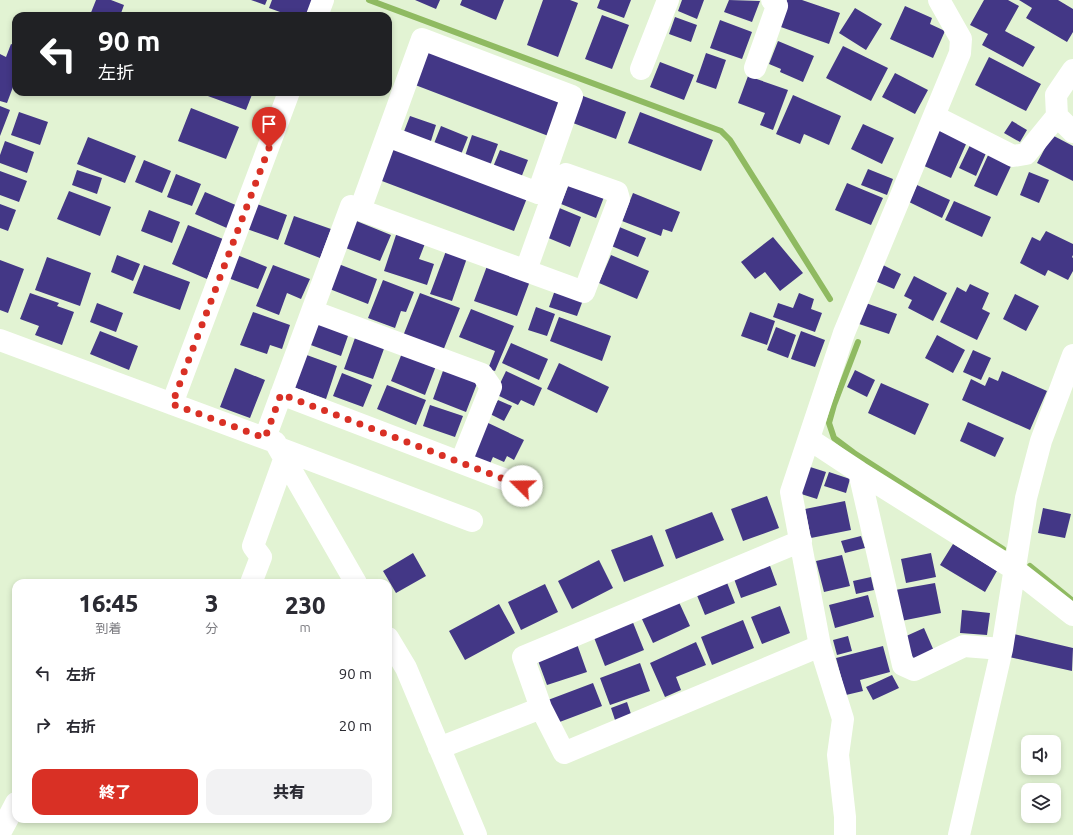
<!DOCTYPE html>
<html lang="ja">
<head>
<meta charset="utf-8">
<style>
  body { margin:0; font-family:Ubuntu,"Noto Sans JP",sans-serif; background:#f2f2f3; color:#2b2b33; height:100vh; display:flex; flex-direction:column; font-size:15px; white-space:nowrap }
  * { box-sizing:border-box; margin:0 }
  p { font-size:13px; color:#7c7c81 }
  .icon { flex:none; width:22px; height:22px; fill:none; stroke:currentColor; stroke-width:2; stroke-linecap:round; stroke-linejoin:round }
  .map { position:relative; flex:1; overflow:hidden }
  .drawer { position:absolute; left:12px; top:579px; width:380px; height:244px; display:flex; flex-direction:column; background:#fff; border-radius:12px; box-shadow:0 2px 6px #0003 }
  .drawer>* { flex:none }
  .banner { position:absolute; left:12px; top:12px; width:380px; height:84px; border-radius:12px; box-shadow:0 2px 6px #0003; background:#202124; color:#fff; overflow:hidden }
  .buttons { position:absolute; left:1021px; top:735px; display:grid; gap:8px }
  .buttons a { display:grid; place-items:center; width:40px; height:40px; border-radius:8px; background:#fff; box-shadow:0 2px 6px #0003; font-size:20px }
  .pin { position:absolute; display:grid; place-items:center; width:34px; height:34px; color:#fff; margin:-41px -17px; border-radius:50% 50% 50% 0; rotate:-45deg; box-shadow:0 0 4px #0007 }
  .pin .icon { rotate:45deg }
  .me { position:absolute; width:44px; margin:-22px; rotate:292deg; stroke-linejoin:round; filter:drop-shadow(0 0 3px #0008) }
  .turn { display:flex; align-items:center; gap:14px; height:84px; padding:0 20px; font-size:18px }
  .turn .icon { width:52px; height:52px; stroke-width:2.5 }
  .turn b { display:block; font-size:28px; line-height:34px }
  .eta { display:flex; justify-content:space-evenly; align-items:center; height:68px; text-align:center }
  .eta b { font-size:24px; font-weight:800; line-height:28px }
  .primary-button { display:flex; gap:8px; margin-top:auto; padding:8px 20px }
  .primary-button a { flex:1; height:46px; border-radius:12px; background:#d93025; color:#fff; font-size:16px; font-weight:800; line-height:46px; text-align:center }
  .primary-button a+a { background:#f2f2f3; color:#2b2b33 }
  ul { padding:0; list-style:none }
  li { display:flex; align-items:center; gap:12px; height:52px; padding:0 20px }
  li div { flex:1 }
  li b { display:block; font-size:15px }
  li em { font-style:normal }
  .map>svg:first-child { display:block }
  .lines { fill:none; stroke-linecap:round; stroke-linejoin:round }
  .stream { stroke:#8fba61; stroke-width:6 }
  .building { fill:#433786 }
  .minor { stroke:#fff; stroke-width:22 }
  .route { stroke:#d93025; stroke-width:7; stroke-dasharray:0 12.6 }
</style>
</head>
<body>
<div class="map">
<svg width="1073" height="835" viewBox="0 0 1073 835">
  <rect width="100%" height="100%" fill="#e2f3d3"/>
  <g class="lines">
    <!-- stream -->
    <path class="stream" d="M369 0 721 131 730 140 830 299
      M858 342 834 405 829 423 834 438 854 453 1003 549
      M1030 566 1073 601"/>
  </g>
  <!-- building -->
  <path class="building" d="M96 0H111L124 5 120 16 90 15Z
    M251 0H267L265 5Z
    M272 0H314L308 16H291L269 8Z
    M415 0H440L436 9Z
    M462 0H504L496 20 460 5Z
    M543 0H570L578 3 558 57 527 45Z
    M600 0H631L624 18 597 8Z
    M682 0H704L697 19 678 11Z
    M729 0 760 1 752 22 724 12Z
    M787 0H802L840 13 829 44 778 26Z
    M984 0H1008L1019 6 1005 31 1035 47 1023 67 982 45 988 34 970 25Z
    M1019 0H1058L1073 9V32L1067 42 1026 18 1032 8Z
    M905 6 932 18 930 24 945 31 933 58 890 39Z
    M855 8 882 24 866 50 839 33Z
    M602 15 629 25 612 69 585 59Z
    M675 17 697 25 691 42 669 34Z
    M720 20 752 32 742 59 710 48Z
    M778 41 814 56 803 82 780 72 781 69 769 64Z
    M11 44 16 46V79L7 103 0 101V54L6 57Z
    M843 46 888 68 871 101 826 78Z
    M423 50 564 104 551 137 410 83Z
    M706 53 726 60 716 89 696 82Z
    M989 57 1041 84 1026 111 975 85Z
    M660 62 694 75 684 100 650 87Z
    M895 73 928 90 915 114 882 97Z
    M748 76 788 90 773 130 760 125 765 113 738 103Z
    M197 92H253L246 110Z
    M793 95 841 116 829 145 804 134 800 144 776 134Z
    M583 96 626 112 616 139 573 123Z
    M0 106 10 110 0 136Z
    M191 108 239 127 226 159 178 141Z
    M19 112 48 122 40 145 11 135Z
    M640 112 713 140 701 171 628 143Z
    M410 116 436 125 430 144 403 134Z
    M1012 121 1027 130 1020 142 1004 133Z
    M863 124 894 138 882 164 851 149Z
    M441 126 468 137 460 157 433 146Z
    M938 129 967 142 951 178 922 165Z
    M472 135 498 144 490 166 465 156Z
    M1052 135 1073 146V181L1037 163Z
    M88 137 136 156 125 183 77 164Z
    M5 141 34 152 27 173 0 163V155Z
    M971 143 987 151 976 176 959 168Z
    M386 144 527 198 514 231 374 178Z
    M500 150 528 160 521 178 493 167Z
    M989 153 1012 164 997 196 974 186Z
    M144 160 171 171 162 193 135 182Z
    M868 169 893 179 887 195 861 185Z
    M77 170 102 178 97 194 72 185Z
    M0 171 27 181 19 202 0 195Z
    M1029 172 1049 180 1039 203 1020 195Z
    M176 174 201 184 192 206 167 197Z
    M847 183 883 198 871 225 835 210Z
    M569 184 604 197 596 218 561 204Z
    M917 185 950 200 942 218 909 202Z
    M69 191 111 207 100 236 57 219Z
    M205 192 238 206 229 229 195 214Z
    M633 193 680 212 672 232 663 229 661 236 622 221Z
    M954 201 991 217 982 237 945 220Z
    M0 204 16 210 8 231 0 228Z
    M257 204 287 215 278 240 247 229Z
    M557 207 581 217 570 247 546 237Z
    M149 210 180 222 172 243 141 231Z
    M294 216 331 229 320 258 284 244Z
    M354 220 391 235 380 261 343 247Z
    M188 225 223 239 207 279 172 264Z
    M617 226 646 238 638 257 609 245Z
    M1046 231 1073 244V255L1072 257 1073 258V271L1068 280 1048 270 1045 276 1020 263 1032 237 1040 241Z
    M397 232 426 241 419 259 434 264 427 285 384 271Z
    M773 237 803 273 780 291 765 272 755 279 741 262Z
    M446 251 467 258 452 301 430 294Z
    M117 255 140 264 133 281 111 272Z
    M237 255 267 267 258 289 228 278Z
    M611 255 649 271 637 299 599 283Z
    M47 257 91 273 80 306 35 290Z
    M0 260 24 269 8 313 0 310Z
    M336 263 377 279 368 304 327 288Z
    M144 265 190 282 180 310 133 293Z
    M273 265 310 279 301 299 287 293 279 315 256 306Z
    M883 265 901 274 894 289 875 281Z
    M487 266 530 281 517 316 474 301Z
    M914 276 947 293 933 321 908 308 912 300 904 296Z
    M383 280 414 292 406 312 401 311 395 328 368 318Z
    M970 284 989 293 982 309 990 313 977 340 940 322 957 287 966 292Z
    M555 290 583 300 577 316 549 307Z
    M30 293 59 303 57 306 74 312 62 345 35 335 39 326 20 319Z
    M420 293 460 308 443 351 403 336Z
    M799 293 814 299 811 309 822 313 815 332 773 317 778 303 793 308Z
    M1015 294 1039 306 1026 331 1003 319Z
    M863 302 897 314 889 334 856 323Z
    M97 303 123 313 116 332 90 322Z
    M536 307 555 314 547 336 528 330Z
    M471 309 514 326 495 371 488 369 495 351 459 337Z
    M253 312 290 325 282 349 270 345 267 354 240 345Z
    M750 312 775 321 767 345 741 336Z
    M559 317 611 336 602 361 550 341Z
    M316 322 349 333 341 356 308 344Z
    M776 327 796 335 788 358 767 350Z
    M100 331 138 346 129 370 90 354Z
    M801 331 825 340 815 367 791 359Z
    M356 335 385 346 373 379 344 369Z
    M937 335 965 350 953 373 925 358Z
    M511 343 548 359 539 380 502 363Z
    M973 350 991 358 981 380 963 372Z
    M402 353 436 366 425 395 391 381Z
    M304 354 337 366 326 399 293 387Z
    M559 363 609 387 597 413 547 389Z
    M235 368 265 380 250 418 220 407Z
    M444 368 478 381 466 412 433 399Z
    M855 370 875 380 867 397 847 387Z
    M506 371 542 388 534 406 521 400 518 405 495 394Z
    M1002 371 1047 391 1030 430 962 400 971 379 985 386 989 377 998 381Z
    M342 373 372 385 363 407 333 396Z
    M881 383 929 404 915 435 868 413Z
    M387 385 426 400 416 425 377 409Z
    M498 400 512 406 504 421 490 414Z
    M430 405 463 416 455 437 423 426Z
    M484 421 524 440 514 460 507 456 504 462 493 457 489 466 467 456Z
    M968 422 1004 438 995 457 960 441Z
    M807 466 826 472 817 499 798 493Z
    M829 472 850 479 846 493 824 486Z
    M767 496 779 528 743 541 731 509Z
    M845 501 851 530 811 538 805 509Z
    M1043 508 1071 514 1065 538 1038 533Z
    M712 512 724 540 676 559 665 530Z
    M652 535 664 566 624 582 611 550Z
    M861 536 865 548 845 553 841 541Z
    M953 544 997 571 985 592 940 565Z
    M413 553 426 576 396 593 383 571Z
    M931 553 936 577 906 583 901 559Z
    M842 555 850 586 824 592 816 561Z
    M599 560 613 588 572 609 558 581Z
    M769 563 777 585 741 598 733 576Z
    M871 577 874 590 856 594 853 581Z
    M726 580 735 603 705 615 696 593Z
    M935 583 941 613 901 621 895 590Z
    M545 584 558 612 521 630 508 602Z
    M868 595 874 617 835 628 829 605Z
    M678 600 690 626 653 643 641 617Z
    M499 604 515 633 465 660 449 631Z
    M780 606 790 633 762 644 751 617Z
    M962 610 990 613 987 635 960 633Z
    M632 620 644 650 605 666 593 635Z
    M743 620 754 648 712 665 701 637Z
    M924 628 934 651 914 660 904 637Z
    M1014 634 1073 648 1072 671 1009 657Z
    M848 636 852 651 837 655 833 640Z
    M696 642 706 665 676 677 681 690 665 697 650 663Z
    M577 644 587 672 547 685 537 658Z
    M883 646 890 672 860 680 863 691 846 695 836 658Z
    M640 663 650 691 610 705 600 678Z
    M892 675 899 688 873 700 866 687Z
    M593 683 602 706 557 723 548 700Z
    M627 702 632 717 616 723 611 708Z"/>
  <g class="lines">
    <!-- minor -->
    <path class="minor" d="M317 16 323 0
      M755 68 777 6 772 0
      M641 69 668 0
      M1073 70 1056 95 1057 116 1073 132
      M934 116 1013 156 1026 154 1057 116
      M360 210 422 39 572 96 538 193 387 136
      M312 311 482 374 491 387 461 462
      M0 340 275 442 356 583
      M281 394 522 486
      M172 404 289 92
      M265 438 351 206 360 210 584 292 619 199 617 192 566 174 559 178 526 270
      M809 439 859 472 1014 569 1073 615
      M279 448 472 521
      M859 472 903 665 914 670 964 646 1002 649
      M251 583 261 557 253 546 285 457
      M388 638 406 668 476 835
      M541 708 564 753 820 646
      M439 748 541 708 523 657 801 541
      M0 833 16 803
      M845 835V817L838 755 843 719 820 646 791 492 844 333 960 53 961 39 939 0
      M959 835 1002 649 1026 498 1041 441 1073 355"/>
  </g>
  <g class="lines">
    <!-- route -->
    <path class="route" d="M269 148 172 404 265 438 281 394 522 486"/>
  </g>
</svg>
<div class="buttons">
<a><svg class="icon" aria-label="sound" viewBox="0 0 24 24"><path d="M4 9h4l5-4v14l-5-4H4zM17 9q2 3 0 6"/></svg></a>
<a><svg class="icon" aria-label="layers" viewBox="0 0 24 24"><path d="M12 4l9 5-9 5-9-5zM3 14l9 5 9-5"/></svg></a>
</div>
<div class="pin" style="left:269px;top:148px;background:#d93025"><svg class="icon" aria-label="arrive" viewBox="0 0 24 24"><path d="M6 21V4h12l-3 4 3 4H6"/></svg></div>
<svg class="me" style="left:522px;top:486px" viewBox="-20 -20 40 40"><circle r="19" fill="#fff"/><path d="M0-13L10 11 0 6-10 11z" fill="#d93025"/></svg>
<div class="banner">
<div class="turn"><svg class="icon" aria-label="left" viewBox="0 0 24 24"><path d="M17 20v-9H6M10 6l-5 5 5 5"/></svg><div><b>90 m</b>左折</div></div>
</div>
<section class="drawer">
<div class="eta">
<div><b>16:45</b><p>到着</p></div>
<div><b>3</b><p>分</p></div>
<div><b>230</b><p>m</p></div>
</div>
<ul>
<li><svg class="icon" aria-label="left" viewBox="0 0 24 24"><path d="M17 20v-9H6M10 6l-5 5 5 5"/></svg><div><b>左折</b></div><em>90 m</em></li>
<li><svg class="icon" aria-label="right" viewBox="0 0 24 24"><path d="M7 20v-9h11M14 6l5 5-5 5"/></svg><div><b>右折</b></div><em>20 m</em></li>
</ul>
<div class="primary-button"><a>終了</a><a>共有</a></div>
</section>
</div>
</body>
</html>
